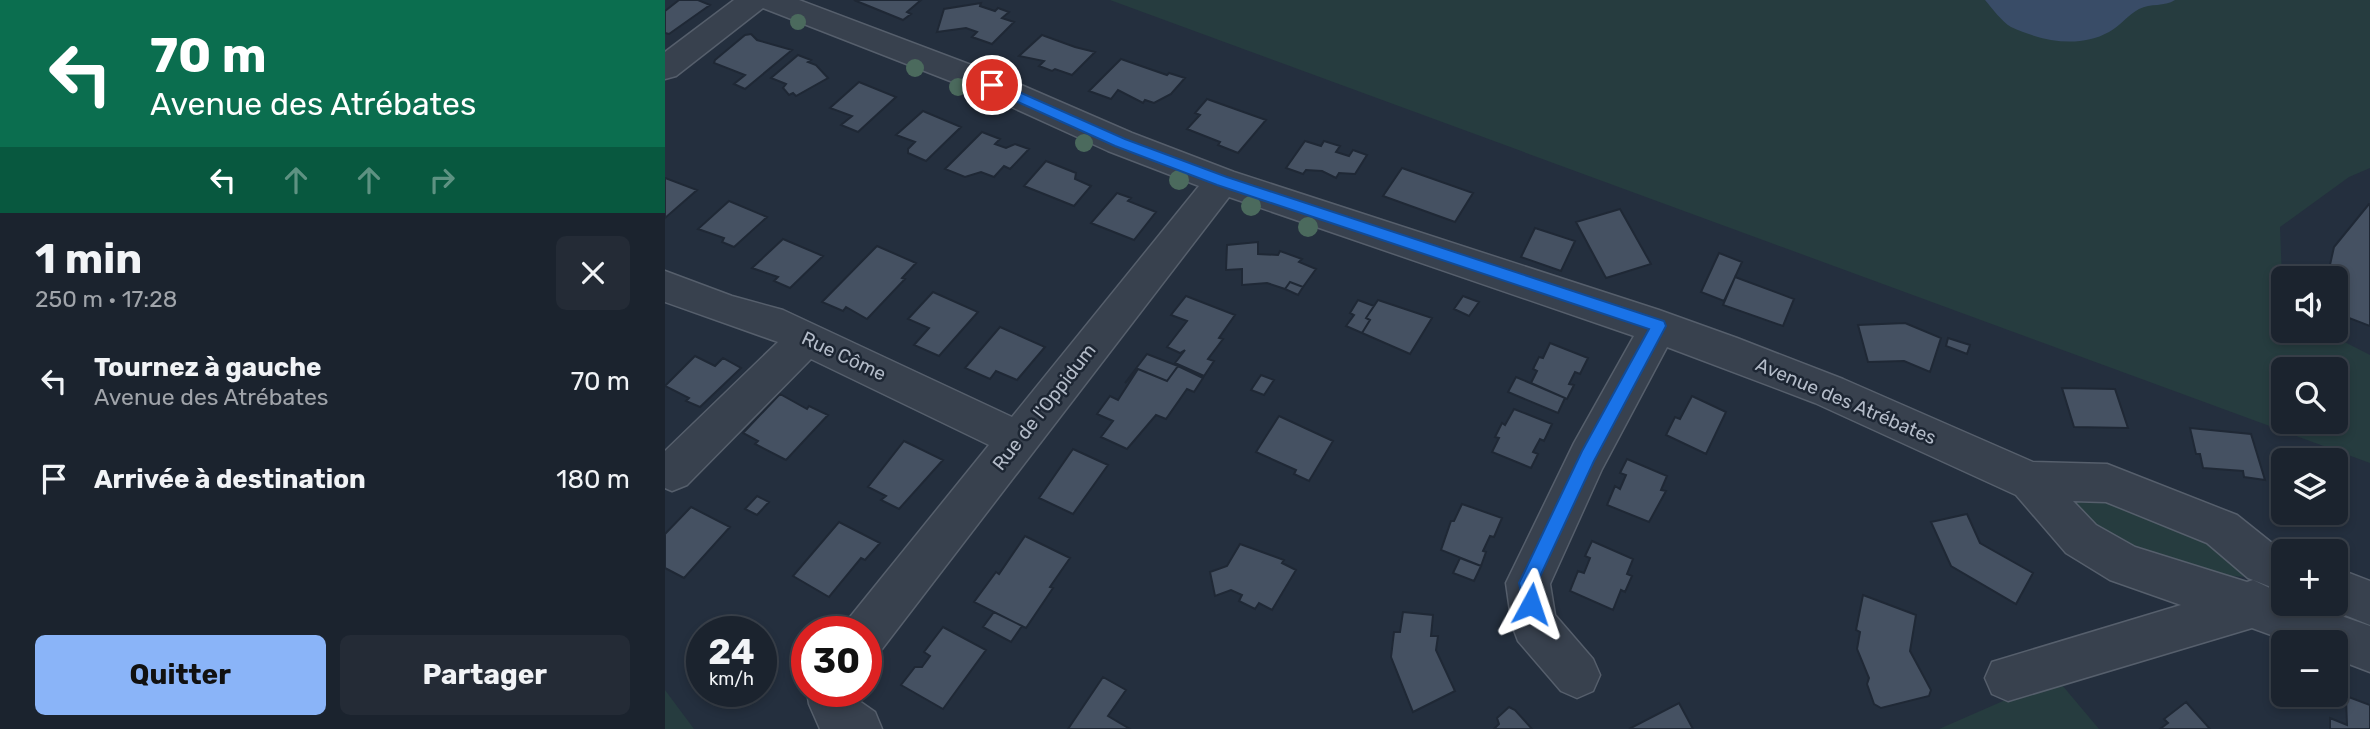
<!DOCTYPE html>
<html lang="fr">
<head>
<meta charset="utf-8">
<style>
  body { margin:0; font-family:Rubik,sans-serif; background:#242b36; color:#f1f3f6; height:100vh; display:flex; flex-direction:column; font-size:26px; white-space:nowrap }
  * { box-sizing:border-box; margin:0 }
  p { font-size:23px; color:#a0a4aa }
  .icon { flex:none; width:38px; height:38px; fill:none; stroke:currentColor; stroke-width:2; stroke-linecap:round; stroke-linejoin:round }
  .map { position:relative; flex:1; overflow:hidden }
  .panel { display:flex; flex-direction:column; background:#1b232e; width:665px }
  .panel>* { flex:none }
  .banner { background:#0b6e4f; color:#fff; overflow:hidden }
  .controls { position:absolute; left:1606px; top:266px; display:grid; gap:14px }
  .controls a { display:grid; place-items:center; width:77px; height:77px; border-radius:10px; background:#1b232e; box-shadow:0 4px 10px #0003,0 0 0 2px #39404a; font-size:35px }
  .speed { position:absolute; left:21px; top:616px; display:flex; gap:14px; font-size:35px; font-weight:700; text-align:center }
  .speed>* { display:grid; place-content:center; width:91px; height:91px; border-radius:50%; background:#1b232e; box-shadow:0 4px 10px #0003,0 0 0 2px #39404a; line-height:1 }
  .speed small { font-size:18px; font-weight:400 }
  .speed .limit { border:10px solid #d22; background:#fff; color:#111 }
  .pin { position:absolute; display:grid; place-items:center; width:60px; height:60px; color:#fff; margin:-30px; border:4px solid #fff; border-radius:50%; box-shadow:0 2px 7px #0007 }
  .me { position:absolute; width:77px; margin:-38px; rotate:5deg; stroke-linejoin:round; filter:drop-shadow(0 0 5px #0008) }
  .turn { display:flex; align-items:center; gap:24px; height:147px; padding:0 35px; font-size:32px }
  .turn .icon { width:91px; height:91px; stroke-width:2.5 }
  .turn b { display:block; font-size:49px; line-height:60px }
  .lanes { display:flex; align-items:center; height:66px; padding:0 35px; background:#0003; justify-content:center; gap:35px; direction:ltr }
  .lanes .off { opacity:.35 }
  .round { display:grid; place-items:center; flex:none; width:74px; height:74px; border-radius:10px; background:#242b36 }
  .summary { display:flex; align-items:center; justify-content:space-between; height:119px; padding:0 35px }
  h1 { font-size:42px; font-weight:700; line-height:52px }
  .cta { display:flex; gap:14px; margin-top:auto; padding:14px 35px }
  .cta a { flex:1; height:80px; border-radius:10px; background:#8ab4f8; color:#111; font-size:28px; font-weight:700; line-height:80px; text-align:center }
  .cta a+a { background:#242b36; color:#f1f3f6 }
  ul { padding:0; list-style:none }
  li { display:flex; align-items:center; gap:21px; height:98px; padding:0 35px }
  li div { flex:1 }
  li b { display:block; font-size:26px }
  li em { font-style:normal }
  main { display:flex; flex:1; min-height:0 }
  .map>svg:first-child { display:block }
  .green { fill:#263c3f; fill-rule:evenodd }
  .water { fill:#394c67 }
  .building { fill:#455162; stroke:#1f2835; stroke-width:2 }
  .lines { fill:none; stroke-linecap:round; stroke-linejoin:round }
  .minor-casing { stroke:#565f6c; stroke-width:3 }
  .minor { fill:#38414e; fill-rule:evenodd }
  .tree { fill:#4b6a5d }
  .route { fill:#1a73e8; stroke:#114b97; stroke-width:2 }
  .labels { text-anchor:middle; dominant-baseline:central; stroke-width:5; stroke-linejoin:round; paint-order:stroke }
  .street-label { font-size:19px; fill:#b4bcc9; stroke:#1d2633 }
</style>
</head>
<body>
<main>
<section class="panel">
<div class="banner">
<div class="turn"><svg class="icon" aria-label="left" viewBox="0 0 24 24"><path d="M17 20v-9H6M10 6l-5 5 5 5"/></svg><div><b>70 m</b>Avenue des Atrébates</div></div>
<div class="lanes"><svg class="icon" aria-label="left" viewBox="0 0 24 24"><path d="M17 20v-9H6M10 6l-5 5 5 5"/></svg><svg class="icon off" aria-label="ahead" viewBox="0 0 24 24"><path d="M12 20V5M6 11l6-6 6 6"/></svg><svg class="icon off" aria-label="ahead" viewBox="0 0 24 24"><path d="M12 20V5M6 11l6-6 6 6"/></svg><svg class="icon off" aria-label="right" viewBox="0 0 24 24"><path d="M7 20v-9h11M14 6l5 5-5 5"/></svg></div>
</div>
<div class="summary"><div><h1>1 min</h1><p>250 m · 17:28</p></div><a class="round"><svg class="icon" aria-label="close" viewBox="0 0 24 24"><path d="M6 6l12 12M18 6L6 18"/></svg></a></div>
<ul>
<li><svg class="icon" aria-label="left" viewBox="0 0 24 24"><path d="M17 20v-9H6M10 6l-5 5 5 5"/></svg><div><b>Tournez à gauche</b><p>Avenue des Atrébates</p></div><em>70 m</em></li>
<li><svg class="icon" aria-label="arrive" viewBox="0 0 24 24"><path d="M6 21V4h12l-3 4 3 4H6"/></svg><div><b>Arrivée à destination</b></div><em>180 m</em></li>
</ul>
<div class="cta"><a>Quitter</a><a>Partager</a></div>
</section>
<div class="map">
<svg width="1705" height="729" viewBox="0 0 1705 729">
  <rect width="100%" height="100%" fill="#242f3e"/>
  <!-- green -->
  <path class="green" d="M445 0H1705V168L1684 177 1615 227 1619 331H1658L1705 355V463ZM1619 369H1671V422H1619Z
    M1418 493 1549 536 1584 577 1540 575 1473 552 1430 531 1397 496Z
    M1397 685 1434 729H1274L1345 698Z
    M0 690 29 729H0Z"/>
  <!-- water -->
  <path class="water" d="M1320 0H1510C1499 7 1486 3 1474 9 1463 15 1455 26 1444 32 1413 49 1377 41 1346 27 1337 22 1327 8 1320 0Z"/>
  <!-- building -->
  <path class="building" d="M14 0H33L45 5 4 34 0 33V11Z
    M189 0H256L242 12 246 14 238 20Z
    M316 3 315 6 330 11 333 8 344 12 337 18 349 22 327 44 307 37 312 32 301 28 272 32 279 9Z
    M86 34 92 40 127 50 80 89 69 84 80 75 49 63 50 60 80 35Z
    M377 35 410 47 430 52 407 75 390 69 387 71 374 66 379 61 354 56Z
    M133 55 146 60 143 62 151 65 163 78 131 96 128 93 124 95 118 88 121 84 106 78Z
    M456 59 502 75 504 73 520 78 506 94 489 103 480 100 478 103 453 90 446 99 424 91Z
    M194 82 231 97 193 132 176 125 187 116 165 108Z
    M542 99 601 120 573 153 553 145 555 142 522 129 535 115 530 113Z
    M258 111 296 127 261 161 243 153V149L250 142 231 135Z
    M317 132 335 139 330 144 341 148 350 144 364 149 345 169 339 166 329 177 316 172 300 177 280 169Z
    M640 141 656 146 659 141 675 146 671 152 684 156 688 150 702 155 690 174 674 173 671 178 657 171 641 170 638 174 621 168Z
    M381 161 411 173 410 179 426 186 409 206 359 186Z
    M737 168 808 193 790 222 718 196Z
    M0 178 32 190 0 218Z
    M452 193 466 198 463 201 491 212 469 240 426 223Z
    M64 201 102 217 69 247 57 242 59 238 33 229Z
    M1704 204H1705V326L1671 313V278H1662L1669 247Z
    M955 209 986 264 941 278 911 222Z
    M870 228 910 241 896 271 856 257Z
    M118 239 158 256 125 288 109 281 113 277 87 268Z
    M593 242V254L613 255 615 251 637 259 634 262 651 269 638 287 625 282 620 289 602 283 577 285V269L561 270 562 245Z
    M212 246 251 263 237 278 240 279 202 319 181 307 178 311 157 302Z
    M1054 253 1077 262 1059 301 1036 292Z
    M1070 277 1129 299 1118 326 1058 305Z
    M625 282 638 287 633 295 620 289Z
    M268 292 313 312 274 356 249 345 264 328 243 319Z
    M521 296 570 315 554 338 558 339 543 359 549 361 539 376 510 363 520 350 515 353 502 347 522 321 506 315Z
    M798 296 814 302 804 316 789 309Z
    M693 300 709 306 701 318 705 320 697 333 681 326 689 315 685 313Z
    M713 300 767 318 745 354 697 333 705 320 701 318Z
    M1240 323 1276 338 1265 372 1239 361 1203 362 1193 325Z
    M335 327 380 347 352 380 331 371 325 379 300 368Z
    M1283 338 1305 345 1302 354 1281 346Z
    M885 343 923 358 915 374 910 372 904 384 909 385 902 399 866 383 872 371 868 369 874 357 878 358Z
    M482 354 513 366 502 381 473 369 460 383Z
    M30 356 50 366 58 358 76 368 35 407 21 401 24 398 0 386Z
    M513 366 538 378 529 392 522 389 501 419 491 415 462 449 436 437 448 421 432 414 445 396 453 400 473 369 502 381Z
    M596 375 609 380 599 395 586 390Z
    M851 377 900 398 893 413 843 392Z
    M1397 388 1450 389 1463 428 1409 427Z
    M115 394 142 409 144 406 163 415 121 460 90 444 93 441 78 433Z
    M1027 396 1061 412 1041 454 1001 435 1010 417 1015 419Z
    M849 409 887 424 879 441 875 439 868 452 873 454 866 468 827 452 834 438 830 437 837 423 840 425Z
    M614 416 668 441 644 481 629 474 631 470 591 452Z
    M1525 428 1586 434 1600 480 1579 477 1578 471 1538 468 1535 454H1531Z
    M239 441 278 460 234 509 216 500 221 496 203 487Z
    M408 449 443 465 408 514 374 498Z
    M962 459 1002 476 996 490 1001 491 984 522 942 505 950 486 955 489 961 475 955 473Z
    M92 496 104 502 92 515 80 509Z
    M797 504 837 518 829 537 825 536 818 551 821 552 816 566 776 550 786 521H789Z
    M26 507 65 527 19 578 0 568V534Z
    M1302 514 1315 543 1368 573 1351 604 1286 566 1266 522Z
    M174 522 215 543 200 560 196 558 164 597 128 576Z
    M360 536 405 558 385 587 388 588 361 628 309 602 331 572 334 574Z
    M927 541 968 559 962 574 967 576 960 592 956 590 948 610 905 591 913 571 919 573 925 558 920 556Z
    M575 544 619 560 617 563 631 570 607 610 594 603 590 609 574 601 577 595 566 590 550 596 545 572 562 566Z
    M795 558 816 566 809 581 788 573Z
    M1198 595 1251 615 1245 651 1266 690 1264 696 1216 708 1209 704 1202 684 1204 678 1192 649 1195 632 1191 630Z
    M329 612 357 626 346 642 318 627Z
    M738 612 768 615 766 636H773L771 650 790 691 748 712 726 657 729 632H735Z
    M278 627 321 650 278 709 236 685 250 667H257L265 656 259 652Z
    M438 677 461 690 443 716 465 729H403Z
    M1681 696 1705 705V729H1665V718L1682 725Z
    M1521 702 1545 729H1495L1503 723 1499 719Z
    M1014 703 1028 729H964Z
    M844 707 850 710 867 729H829L834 724 832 718Z"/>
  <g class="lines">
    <defs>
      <path id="minor" d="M69 0H134L338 77 467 133 569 172 994 310 1072 338 1178 379 1368 462 1442 464 1572 515 1612 547 1623 551H1619V592L1583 578 1542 543 1441 502 1408 501 1431 525 1470 547 1582 582 1588 580 1619 595V604H1642L1705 626V672L1671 659V642H1625L1587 628 1343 701 1327 694 1320 678 1327 662 1516 605 1445 580 1401 553 1351 495 1150 403 1002 347 937 469 885 584 890 615 928 659 935 675 928 691 912 698 896 691 853 641 847 625 841 583 909 443 969 336 564 197 217 649 201 655V632H179L185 617 324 445 146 359 22 485 7 491 0 488V451L113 342 0 302V271L67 296 118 310 347 417 534 186 443 151 316 93 98 8 11 76 0 79V52Z
        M1671 568 1705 581V625L1655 605 1671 604Z
        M142 691H188L190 698 210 712 217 729H155L144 704Z"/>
    </defs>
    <!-- minor casing -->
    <use href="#minor" class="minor-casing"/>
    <!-- minor -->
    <use href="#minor" class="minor"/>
  </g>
  <!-- trees -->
  <g class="tree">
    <circle cx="133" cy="22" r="8"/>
    <circle cx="250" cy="68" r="9"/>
    <circle cx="293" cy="87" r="9"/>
    <circle cx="331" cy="104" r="9"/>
    <circle cx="419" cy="143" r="9"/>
    <circle cx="514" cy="180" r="10"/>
    <circle cx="586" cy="206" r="10"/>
    <circle cx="643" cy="227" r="10"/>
  </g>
  <!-- route -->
  <path class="route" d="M327 80 460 139 562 177 999 321 1001 326 929 461 872 583 875 604 873 611 866 613 860 611 854 583 857 577 917 451 984 329 552 185 450 146 322 88 320 85Z"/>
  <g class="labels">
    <!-- street labels -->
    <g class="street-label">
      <text transform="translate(179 356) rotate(25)">Rue Côme</text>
      <text transform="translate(1181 401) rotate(23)">Avenue des Atrébates</text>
      <text transform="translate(379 407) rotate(-52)">Rue de l'Oppidum</text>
    </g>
  </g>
</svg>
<div class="controls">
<a><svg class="icon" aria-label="sound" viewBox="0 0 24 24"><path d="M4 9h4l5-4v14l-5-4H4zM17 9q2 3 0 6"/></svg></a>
<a><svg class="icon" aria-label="search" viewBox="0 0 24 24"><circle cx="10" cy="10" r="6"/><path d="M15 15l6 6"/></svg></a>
<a><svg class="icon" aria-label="layers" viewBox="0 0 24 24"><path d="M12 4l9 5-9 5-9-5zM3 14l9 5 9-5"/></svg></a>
<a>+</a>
<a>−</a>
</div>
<div class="speed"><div>24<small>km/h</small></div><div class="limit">30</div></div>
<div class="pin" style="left:327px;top:85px;background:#d93025"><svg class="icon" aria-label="arrive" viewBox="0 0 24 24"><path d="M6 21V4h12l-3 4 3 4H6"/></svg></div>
<svg class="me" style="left:866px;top:604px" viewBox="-20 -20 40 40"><path d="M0-17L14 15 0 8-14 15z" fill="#1a73e8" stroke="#fff" stroke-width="4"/></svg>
</div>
</main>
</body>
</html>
